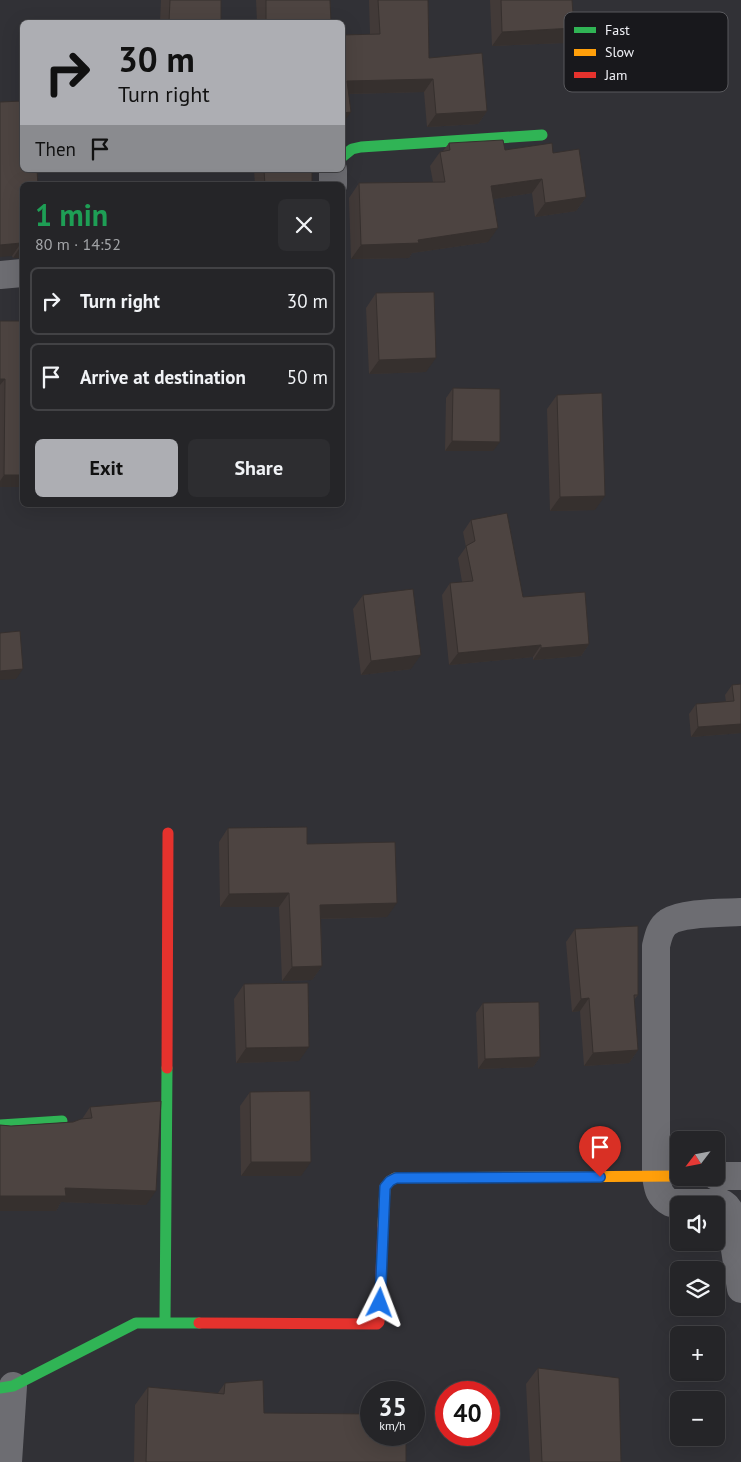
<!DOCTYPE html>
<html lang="en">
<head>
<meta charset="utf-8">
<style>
  body { margin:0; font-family:"PT Sans",sans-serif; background:#2d2d30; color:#f1f3f6; height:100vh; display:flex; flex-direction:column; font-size:19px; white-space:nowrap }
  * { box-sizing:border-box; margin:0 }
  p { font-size:16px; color:#a3a5a8 }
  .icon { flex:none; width:28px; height:28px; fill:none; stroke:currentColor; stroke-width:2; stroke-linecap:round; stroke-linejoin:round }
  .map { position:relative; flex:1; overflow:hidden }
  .drawer { position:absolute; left:20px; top:182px; width:325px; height:325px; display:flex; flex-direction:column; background:#252528; border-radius:8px; box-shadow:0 5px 20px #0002,0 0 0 1px #424245 }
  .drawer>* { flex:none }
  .banner { position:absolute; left:20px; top:20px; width:325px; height:152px; border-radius:8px; box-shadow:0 5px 20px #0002,0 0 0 1px #424245; background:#adaeb3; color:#111; overflow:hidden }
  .needle { width:32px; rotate:238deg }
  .fabs { position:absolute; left:670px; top:1131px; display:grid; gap:10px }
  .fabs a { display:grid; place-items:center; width:55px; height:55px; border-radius:8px; background:#252528; box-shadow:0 5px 20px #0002,0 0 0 1px #424245; font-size:25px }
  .speed { position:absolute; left:360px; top:1381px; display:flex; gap:10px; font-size:25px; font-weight:700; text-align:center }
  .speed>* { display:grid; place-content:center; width:65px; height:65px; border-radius:50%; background:#252528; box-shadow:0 5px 20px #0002,0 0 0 1px #424245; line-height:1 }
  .speed small { font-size:12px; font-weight:400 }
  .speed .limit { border:8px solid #d22; background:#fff; color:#111 }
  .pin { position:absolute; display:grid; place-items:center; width:42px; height:42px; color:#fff; margin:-51px -21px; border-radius:50% 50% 50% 0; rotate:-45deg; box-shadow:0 0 5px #0007 }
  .pin .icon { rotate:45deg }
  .me { position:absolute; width:55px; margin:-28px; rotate:3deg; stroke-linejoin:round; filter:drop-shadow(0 0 4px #0008) }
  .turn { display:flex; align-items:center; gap:18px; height:105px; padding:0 15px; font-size:22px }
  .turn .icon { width:65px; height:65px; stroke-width:2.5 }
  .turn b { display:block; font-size:35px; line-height:42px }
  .then { display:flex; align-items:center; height:48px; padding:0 15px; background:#0003; gap:10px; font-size:19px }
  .round { display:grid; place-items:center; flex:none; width:52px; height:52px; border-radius:8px; background:#2d2d30 }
  .headline { display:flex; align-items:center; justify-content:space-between; height:85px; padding:0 15px }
  h1 { font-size:30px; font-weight:700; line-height:38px; color:#1e9e55 }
  .cta { display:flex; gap:10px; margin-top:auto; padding:10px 15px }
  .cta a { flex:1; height:58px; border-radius:8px; background:#adaeb3; color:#111; font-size:20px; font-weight:700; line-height:58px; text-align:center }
  .cta a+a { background:#2d2d30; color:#f1f3f6 }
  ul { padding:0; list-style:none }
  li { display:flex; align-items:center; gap:15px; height:68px; margin:0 10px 8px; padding:0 5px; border:2px solid #424245; border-radius:8px }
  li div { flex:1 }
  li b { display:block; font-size:19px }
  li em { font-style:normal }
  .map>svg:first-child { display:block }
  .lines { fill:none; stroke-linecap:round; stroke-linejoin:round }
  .street { stroke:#6d6d72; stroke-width:28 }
  .fast { stroke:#30b455; stroke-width:11 }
  .slow { stroke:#ff9f0a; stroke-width:11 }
  .jam { stroke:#e5322d; stroke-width:11 }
  .wall { fill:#423a38 }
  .shaded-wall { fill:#36302e }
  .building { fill:#4d4441; stroke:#36302e }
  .route-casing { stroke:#114b97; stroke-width:12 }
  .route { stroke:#1a73e8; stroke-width:9 }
  .key { fill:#18181c; stroke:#59595d; stroke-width:1 }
  .key-label { font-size:14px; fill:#f0f1f6 }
</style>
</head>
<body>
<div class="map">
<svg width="741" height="1462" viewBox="0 0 741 1462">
  <rect width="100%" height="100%" fill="#313136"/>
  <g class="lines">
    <!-- street -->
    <path class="street" d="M333 185V170
      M0 275 22 273
      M741 912C723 913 682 912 668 922 660 927 658 938 656 946V1176C658 1189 659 1197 671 1203H722L726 1206 729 1210 741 1289
      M716 1176H741
      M8 1462 13 1386"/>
    <!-- fast -->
    <path class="fast" d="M342 157 352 149 361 147 542 135
      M0 1125 62 1121
      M165 1323 167 1068
      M0 1388 13 1386 136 1323H199"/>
    <!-- slow -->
    <path class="slow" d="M383 1226 385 1187 390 1181 395 1178 679 1176"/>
    <!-- jam -->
    <path class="jam" d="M167 1068 168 833
      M199 1323 377 1324 379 1322 383 1226"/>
  </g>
  <!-- wall -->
  <path class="wall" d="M161 0H221V22H160Z
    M256 0H330L331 22H257Z
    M369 0H428L429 58 487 111 478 124 427 127 424 92 349 94 342 35 370 34Z
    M490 0H572L574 28 564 43 492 46Z
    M22 101V258H13L12 256Z
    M449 143 505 150 553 153 586 197 576 211 535 217 532 193 493 199 488 242 412 253 409 258 351 259 349 198 359 183 433 182 430 166 440 152 443 151Z
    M254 170H312V185H255Z
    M376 293 426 372 369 374 366 308Z
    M0 321 22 487H0Z
    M453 388 493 451H445L446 398Z
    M557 395 595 510 550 511 547 409Z
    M471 520 523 597 589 644 581 656 533 660V657L449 665 442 595 450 583 462 582 458 558 466 547 463 532Z
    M363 595 411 669 361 675 353 609Z
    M732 685 741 733 691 737 689 714 696 704 726 702 725 695Z
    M228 828 307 844 387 917 321 919 322 966 312 980 282 981 279 907H220L219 842Z
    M575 929 638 995 634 1000 638 1050 629 1063 584 1066 580 1011 572 1012 566 942Z
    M244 984 299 1061 236 1063 234 999Z
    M483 1003 540 1057 533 1067 478 1069 476 1013Z
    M250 1092 301 1176H241L240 1106Z
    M90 1107 146 1205 61 1202 56 1211H0V1125L11 1126 73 1122 82 1119Z
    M538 1368 621 1462H530L526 1384Z
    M225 1383 264 1413 406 1462H134L135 1405 148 1387 218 1393Z"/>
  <!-- shaded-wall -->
  <path class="shaded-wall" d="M574 28 564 43 492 46 502 32Z
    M433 79 424 92 342 94 347 81Z
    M487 111 478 124 427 127 436 114Z
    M351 112 342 125V113Z
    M542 179 532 193 481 201 491 186Z
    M586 197 576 211 535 217 545 203Z
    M498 228 488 242 412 253 409 258 351 259 361 245 418 240Z
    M21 243 12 256 0 257V245Z
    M21 246H22V258H13Z
    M436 358 426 372 369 374 379 360Z
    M0 379H5L0 385Z
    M452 441 500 442 493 451H445Z
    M4 475H22V487H0V481Z
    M605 496 595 510 550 511 560 497Z
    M589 644 581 656 533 660 541 648Z
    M541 645 533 657 449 665 458 653Z
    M421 655 411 669 361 675 371 661Z
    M23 669 16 679 0 680V671Z
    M741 724V733L691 737 698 727Z
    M289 893 279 907H220L229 894Z
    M397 903 387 917 311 919 320 905Z
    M322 966 312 980 282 981 292 967Z
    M589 998 580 1011 572 1012 581 999Z
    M309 1047 299 1061 236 1063 246 1048Z
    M638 1050 629 1063 584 1066 593 1053Z
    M540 1057 533 1067 478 1069 485 1059Z
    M251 1162H311L301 1176H241Z
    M65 1188 156 1191 146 1205 61 1202 56 1211H0V1196Z"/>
  <!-- building -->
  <path class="building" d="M170 0H221V22H169Z
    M266 0H330L331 22H266Z
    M378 0H428L429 58 482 53 487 111 436 114 433 79 347 81 351 112 342 113V35L380 34Z
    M501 0H572L574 28 502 32Z
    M22 101V170H37L38 185H22V246H21V243L0 245V102Z
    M503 140 505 150 552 143 553 153 579 149 586 197 545 203 542 179 491 186 498 228 418 240 419 243 361 245 359 183 445 182 440 152 450 150 449 143Z
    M264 170H312V185H265Z
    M434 292 436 358 379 360 376 293Z
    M0 321H22V475H4L5 379H0Z
    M453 388 500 389V442L452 441Z
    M602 393 605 496 560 497 557 395Z
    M507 513 523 597 585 592 589 644 541 648V645L458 653 450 583 473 581 466 546 475 541 471 520Z
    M413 589 421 655 371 661 363 595Z
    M20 631 23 669 0 671V633Z
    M741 684V724L698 727 696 704 734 701 732 685Z
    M307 827V844L395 842 397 903 320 905 322 966 292 967 289 893 229 894 228 828Z
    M638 926V995H634L638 1050 593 1053 589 998 581 999 575 929Z
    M308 983 309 1047 246 1048 244 984Z
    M539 1002 540 1057 485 1059 483 1003Z
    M310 1091 311 1162H251L250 1092Z
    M161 1101 156 1191 65 1188 66 1196H0V1125L11 1126 73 1122 81 1119 92 1118 90 1107Z
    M538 1368 619 1378 621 1462H542Z
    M263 1380 264 1413 371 1414V1435H406V1462H146L148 1387 224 1394 225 1383Z"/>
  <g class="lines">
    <defs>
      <path id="route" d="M380 1303 385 1187 390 1181 396 1178 600 1177"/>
    </defs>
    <!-- route casing -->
    <use href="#route" class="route-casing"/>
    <!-- route -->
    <use href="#route" class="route"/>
  </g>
  <!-- legend -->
  <rect x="564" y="12" width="164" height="80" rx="8" class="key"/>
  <rect x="574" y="27" width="22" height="6" fill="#30b455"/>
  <rect x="574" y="49" width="22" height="7" fill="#ff9f0a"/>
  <rect x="574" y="72" width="22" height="6" fill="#e5322d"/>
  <g class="key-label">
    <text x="605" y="35">Fast</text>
    <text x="605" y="57">Slow</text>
    <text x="605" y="80">Jam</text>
  </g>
</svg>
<div class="fabs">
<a><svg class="needle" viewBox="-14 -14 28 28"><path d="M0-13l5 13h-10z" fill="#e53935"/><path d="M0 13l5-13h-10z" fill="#a3a5a8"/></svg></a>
<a><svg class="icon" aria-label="sound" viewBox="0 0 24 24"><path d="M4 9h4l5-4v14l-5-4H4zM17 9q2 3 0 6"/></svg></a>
<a><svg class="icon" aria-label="layers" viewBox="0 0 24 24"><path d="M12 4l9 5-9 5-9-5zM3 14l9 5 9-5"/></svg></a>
<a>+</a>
<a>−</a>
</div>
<div class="speed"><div>35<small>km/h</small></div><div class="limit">40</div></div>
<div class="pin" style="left:600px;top:1177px;background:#d93025"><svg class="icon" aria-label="arrive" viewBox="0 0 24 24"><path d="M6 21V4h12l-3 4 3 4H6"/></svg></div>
<svg class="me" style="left:380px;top:1303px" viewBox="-20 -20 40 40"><path d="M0-17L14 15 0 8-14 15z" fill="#1a73e8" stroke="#fff" stroke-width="4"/></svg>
<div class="banner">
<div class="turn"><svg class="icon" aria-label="right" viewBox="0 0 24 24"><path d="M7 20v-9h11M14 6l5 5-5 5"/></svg><div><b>30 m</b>Turn right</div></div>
<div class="then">Then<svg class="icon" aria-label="arrive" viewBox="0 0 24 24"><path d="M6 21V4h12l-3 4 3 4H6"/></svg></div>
</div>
<section class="drawer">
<div class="headline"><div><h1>1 min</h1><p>80 m · 14:52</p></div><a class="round"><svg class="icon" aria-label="close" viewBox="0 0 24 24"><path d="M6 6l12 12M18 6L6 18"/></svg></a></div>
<ul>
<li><svg class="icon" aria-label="right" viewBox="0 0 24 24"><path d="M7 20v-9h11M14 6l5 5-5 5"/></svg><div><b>Turn right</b></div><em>30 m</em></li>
<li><svg class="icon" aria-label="arrive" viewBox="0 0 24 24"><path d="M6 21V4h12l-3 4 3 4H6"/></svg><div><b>Arrive at destination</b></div><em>50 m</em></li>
</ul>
<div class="cta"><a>Exit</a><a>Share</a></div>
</section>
</div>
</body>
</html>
